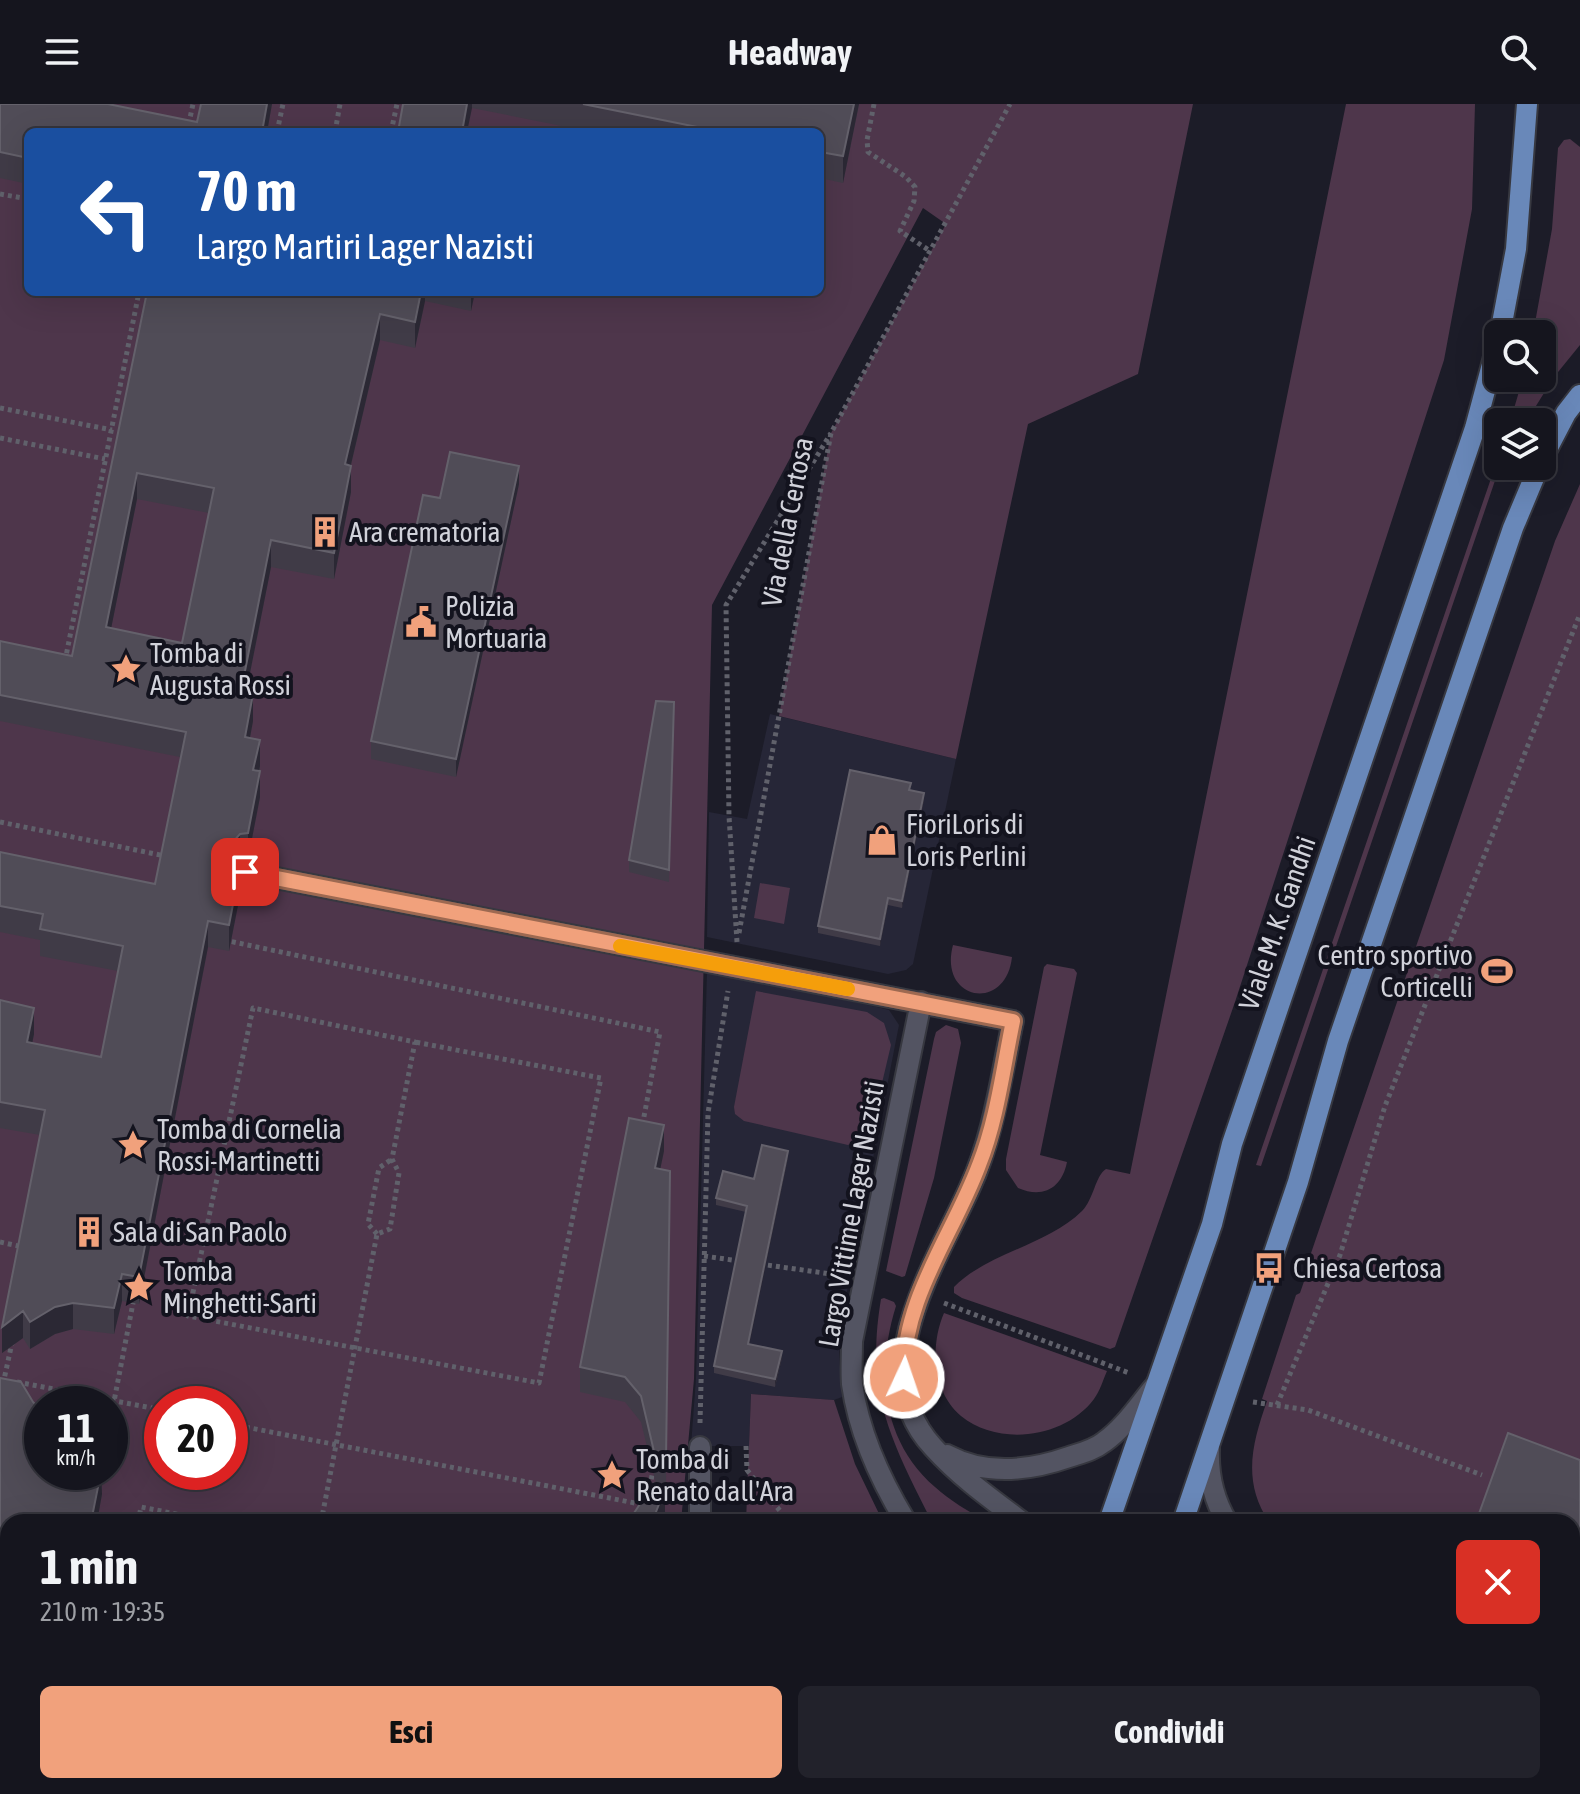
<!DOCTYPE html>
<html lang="it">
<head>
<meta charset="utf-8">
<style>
  body { margin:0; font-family:"Asap Condensed",sans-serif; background:#22222b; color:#f1f3f6; height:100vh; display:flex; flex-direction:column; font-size:30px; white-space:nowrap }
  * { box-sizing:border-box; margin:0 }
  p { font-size:26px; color:#9d9fa4 }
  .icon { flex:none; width:44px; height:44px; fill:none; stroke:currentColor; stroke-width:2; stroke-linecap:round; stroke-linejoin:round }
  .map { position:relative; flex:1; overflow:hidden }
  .drawer { position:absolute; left:0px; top:1410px; width:1580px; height:280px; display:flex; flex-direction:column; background:#15151e; border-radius:24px 24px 0 0; box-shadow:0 8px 32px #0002,0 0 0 2px #34343c }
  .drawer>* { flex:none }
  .hud { position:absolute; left:24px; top:24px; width:800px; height:168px; border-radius:12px; box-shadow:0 8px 32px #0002,0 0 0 2px #34343c; background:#1a4fa0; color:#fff; overflow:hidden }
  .controls { position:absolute; left:1484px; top:216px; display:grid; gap:16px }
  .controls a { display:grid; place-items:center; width:72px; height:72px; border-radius:12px; background:#15151e; box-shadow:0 8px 32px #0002,0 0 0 2px #34343c; font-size:40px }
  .speed { position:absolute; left:24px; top:1282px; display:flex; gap:16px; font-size:40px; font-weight:700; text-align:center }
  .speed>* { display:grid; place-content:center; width:104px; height:104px; border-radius:50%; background:#15151e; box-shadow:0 8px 32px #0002,0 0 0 2px #34343c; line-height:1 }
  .speed small { font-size:20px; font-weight:400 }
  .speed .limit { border:12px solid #d22; background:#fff; color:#111 }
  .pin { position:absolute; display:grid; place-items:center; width:68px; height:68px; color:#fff; margin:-34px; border-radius:16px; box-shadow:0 4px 12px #0006 }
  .me { position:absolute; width:88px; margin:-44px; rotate:3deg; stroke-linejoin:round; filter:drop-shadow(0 0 6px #0008) }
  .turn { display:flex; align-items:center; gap:28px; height:168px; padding:0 40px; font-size:36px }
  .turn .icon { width:104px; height:104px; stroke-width:2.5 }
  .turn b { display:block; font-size:56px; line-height:68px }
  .round { display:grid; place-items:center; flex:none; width:84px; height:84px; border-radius:12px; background:#22222b }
  .overview { display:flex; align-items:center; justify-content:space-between; height:136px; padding:0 40px }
  h1 { font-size:48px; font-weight:700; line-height:60px }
  .primary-button { display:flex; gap:16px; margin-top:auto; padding:16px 40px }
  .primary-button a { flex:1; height:92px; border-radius:12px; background:#f1a17c; color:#111; font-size:32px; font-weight:700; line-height:92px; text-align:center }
  .primary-button a+a { background:#22222b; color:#f1f3f6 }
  header { display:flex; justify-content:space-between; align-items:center; height:104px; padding:0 40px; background:#15151e; font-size:36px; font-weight:700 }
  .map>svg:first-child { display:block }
  .built { fill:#262637 }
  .green { fill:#4e364b; fill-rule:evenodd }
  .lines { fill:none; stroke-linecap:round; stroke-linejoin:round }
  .service-casing { stroke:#373840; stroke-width:24 }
  .minor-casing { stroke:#373840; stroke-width:24 }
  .tertiary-casing { stroke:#373840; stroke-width:24 }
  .primary-casing { stroke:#373840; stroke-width:24 }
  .path { stroke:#60616b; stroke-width:5; stroke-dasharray:4 4; stroke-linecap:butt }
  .service { stroke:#535462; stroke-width:20 }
  .minor { stroke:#535462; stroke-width:20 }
  .tertiary { stroke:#535462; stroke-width:20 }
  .primary { stroke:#6988b9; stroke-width:20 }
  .wall { fill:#403b47; fill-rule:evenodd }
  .shaded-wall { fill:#2b2834 }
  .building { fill:#504c57; stroke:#64616b; stroke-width:2; fill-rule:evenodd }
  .route-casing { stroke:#9d6951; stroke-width:20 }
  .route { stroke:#f1a17c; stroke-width:14 }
  .slow { stroke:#f59e0b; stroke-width:14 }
  .labels { text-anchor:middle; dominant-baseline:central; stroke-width:8; stroke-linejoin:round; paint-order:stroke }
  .street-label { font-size:28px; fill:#d1d2da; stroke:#13131e }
  .poi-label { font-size:28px; fill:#d1d2da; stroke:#13131e; text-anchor:start }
</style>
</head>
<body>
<header><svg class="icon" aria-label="menu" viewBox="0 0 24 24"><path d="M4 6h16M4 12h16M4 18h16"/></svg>Headway<svg class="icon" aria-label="search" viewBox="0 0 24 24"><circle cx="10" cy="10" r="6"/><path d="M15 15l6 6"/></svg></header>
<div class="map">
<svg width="1580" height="1690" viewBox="0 0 1580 1690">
  <rect width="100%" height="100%" fill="#1c1c28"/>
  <!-- built -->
  <path class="built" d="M770 610 956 655 913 860 906 866 888 870 707 833 709 708 747 715Z
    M707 867 877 903 889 906 899 921 842 1213 839 1249 842 1293 834 1296 751 1290 749 1342H691L696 1274Z"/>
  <!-- green -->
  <path class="green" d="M0 0H1193L1138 270 1028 320 956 655 779 612 831 329 946 120 923 104 712 501 694 1275 681 1418H8V1682H667L666 1690H0ZM28 28H820V188H28ZM42 1300H110V1368H42ZM162 1300H230V1368H162Z
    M1346 0H1475L1472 105 1444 256 1235 898 1115 1243 1110 1245 962 1194 954 1189V1183C987 1149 1048 1141 1082 1107 1094 1095 1095 1072 1106 1065L1130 1070Z
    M1570 35 1580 43V241L1554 273 1526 318H1510L1523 274H1542V230H1533L1552 125 1558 44 1564 36Z
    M1498 354 1500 362 1261 1062 1256 1061Z
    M1580 380V1690H1474L1465 1682H1572V1418H1269C1242 1377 1252 1340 1267 1297L1262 1295 1296 1191 1300 1189 1310 1160 1309 1155 1555 437Z
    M760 779 790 784 784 820 754 814Z
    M953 841 1012 853C1006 909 938 897 953 841Z
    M1047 860 1074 865 1077 869 1040 1051 1067 1058C1062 1084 1043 1095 1018 1084L1006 1066V1055L1044 863Z
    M756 887 867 908 884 919 891 941 873 1017 863 1033 848 1041 744 1017 735 1010 734 1003Z
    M946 921 958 925 961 939 934 1074 905 1172 902 1173 886 1167 934 935 936 928Z
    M884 1194 894 1198 896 1202C876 1266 881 1336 935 1383 950 1397 969 1407 986 1418H932C891 1336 865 1290 881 1195Z
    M944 1209 1107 1267C1103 1276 1100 1287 1094 1295 1065 1334 999 1343 961 1312 932 1288 930 1241 944 1209Z
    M751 1290 834 1296 855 1360 883 1418H746Z
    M739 1682H966L963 1690H739Z"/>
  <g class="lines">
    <defs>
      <path id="service" d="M245 768 1013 917C1001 972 994 1031 970 1083 937 1158 862 1267 933 1343 959 1372 991 1395 1022 1418
        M947 1351C986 1372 1029 1367 1069 1353 1081 1349 1094 1346 1104 1338 1124 1324 1139 1301 1155 1282
        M906 1418C881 1377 859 1329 852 1280 851 1266 852 1251 852 1237L921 898"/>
      <path id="minor" d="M700 1418V1343
        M700 1690V1682"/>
      <path id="tertiary" d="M1209 1345C1208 1370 1214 1396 1227 1418
        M1266 1682 1280 1690
        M1398 1682 1409 1690"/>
      <path id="primary" d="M1500 230 1516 145 1527 0
        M1542 355 1566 309 1580 291
        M1109 1418 1212 1120 1232 1040 1475 324 1498 238
        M1183 1418 1298 1078 1338 937 1513 424 1539 362
        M1010 1690 1012 1682
        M1084 1690 1087 1682"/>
    </defs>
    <!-- service casing -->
    <use href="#service" class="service-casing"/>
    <!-- minor casing -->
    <use href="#minor" class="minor-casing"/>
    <!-- tertiary casing -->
    <use href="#tertiary" class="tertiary-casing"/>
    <!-- primary casing -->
    <use href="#primary" class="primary-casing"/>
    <!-- path -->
    <path class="path" d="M874 0 867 36 868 48 906 73 915 83 914 97 900 127 930 147
      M187 28 193 0
      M277 28 283 0
      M335 28 340 0
      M391 28 397 0
      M0 90 28 95
      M0 304 112 326
      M0 334 105 355
      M65 557 139 188
      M0 718 165 752
      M739 829 831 329 1010 0
      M224 836 660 928 642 1023
      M737 838 729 712 726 501 831 329
      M377 1130 368 1120 379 1064 392 1055
      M0 1138 23 1143
      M704 1152 739 1157
      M760 1160 838 1171
      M944 1199 1129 1269
      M17 1278 162 1306
      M3 1280 12 1239
      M1253 1298 1308 1306 1482 1371
      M1277 1301 1340 1151 1385 1002 1580 510
      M110 1318 134 1194
      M700 1319 708 1009 728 887
      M230 1320 645 1401
      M746 1342 747 1366 789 1418
      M648 1391 654 1362
      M138 1418 141 1403 216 1418
      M321 1418 377 1130 390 1125 399 1069 392 1055 415 938 253 904 188 1212 539 1279 601 974 415 938
      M84 1682 83 1687 95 1690
      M865 1682 869 1690
      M1443 1682 1452 1690
      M267 1690 269 1682
      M450 1690 452 1682
      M552 1690 554 1682
      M649 1690V1682"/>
    <!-- service -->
    <use href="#service" class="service"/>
    <!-- minor -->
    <use href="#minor" class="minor"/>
    <!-- tertiary -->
    <use href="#tertiary" class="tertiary"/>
    <!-- primary -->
    <use href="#primary" class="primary"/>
  </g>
  <!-- wall -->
  <path class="wall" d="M0 0 197 18 272 0 267 28H28V80L0 74Z
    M403 0H859L843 79 820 74V28H592L472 4Z
    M147 188H475L471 207 425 197 415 244 380 236 351 361V388L334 475 271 463 246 589 253 617 250 634 260 662V693L248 755 242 756V781L229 847 208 843 139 1200 122 1197 114 1230 73 1225 55 1230 30 1245 23 1234 2 1249 40 1031 0 1024V896L34 930 32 939 101 953 118 867 40 852V836L0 828V748L155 780 180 653 0 617V537L72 552ZM137 395 209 409 182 539 111 524Z
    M519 380 456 673 371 655V637L440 394Z
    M674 598 669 778 629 768V756Z
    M911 686 924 696 902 804 888 801 880 842 818 829V822Z
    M664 1047 660 1065 670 1067 666 1380 659 1381 665 1411 656 1380 641 1318 625 1298 580 1288V1263Z
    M788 1054 749 1240 782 1254 775 1283 714 1269V1262L746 1108 716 1101V1094L754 1075Z
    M0 1274 42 1368H102V1390L97 1418H8V1682L6 1544 0 1543Z
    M1580 1356V1520L1572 1517V1418Z"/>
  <!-- shaded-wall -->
  <path class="shaded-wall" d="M267 0H272L267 28H262Z
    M467 0H472V4L467 28H462Z
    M854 0H859L843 79V52Z
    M421 188H425V197L415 244V218Z
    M471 188H475L471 207Z
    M380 210V236L345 386V360Z
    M351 362V388L334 475V449Z
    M519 362V380L456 673V655Z
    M137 369V395L106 550V523Z
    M271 436V463L241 614V587Z
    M253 590V617L245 660V633Z
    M260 636V662L253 692V666Z
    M260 667V693L248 755V729Z
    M924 689V696L902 804V797Z
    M240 730V756L232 765V739Z
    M242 754V781L229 847V821Z
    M888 794V801L880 842V835Z
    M208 817V843L139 1200V1173Z
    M34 904V930L27 965V938Z
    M664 1021V1047L655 1090V1064Z
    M788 1047V1054L748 1247V1240Z
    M122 1170V1197L114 1230V1204Z
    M73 1199V1225L55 1230 30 1245V1218L55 1203Z
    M23 1207V1234L2 1249V1223Z
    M782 1247V1254L775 1283V1275Z
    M101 1368 102 1390 97 1418H91Z
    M665 1385V1411L662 1418H652Z
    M39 1682H44L43 1690H37Z
    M537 1682H542L541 1690H536Z"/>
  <!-- building -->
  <path class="building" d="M0 0H108L197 18 201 0H267L262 28H28V54L0 48Z
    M403 0H467L462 28H398Z
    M583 0H854L843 52 820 48V28H722Z
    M147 188H421L415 218 380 210 345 360 351 362 334 449 271 436 241 587 253 590 245 633 260 636 253 666 260 667 248 729 240 730 232 739 233 747 242 754 229 821 208 817 139 1173 122 1170 114 1204 73 1199 55 1203 30 1218 23 1207 2 1223 45 1006 0 998V896L34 904 27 938 101 953 123 842 40 825 43 810 0 802V748L155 780 186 628 0 591V537L72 552ZM137 369 214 384 182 539 106 523Z
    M450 348 519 362 456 655 371 637 423 391 440 394Z
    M656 597 674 598 669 766 629 756Z
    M850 666 911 679 909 686 924 689 902 797 888 794 880 835 818 822Z
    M629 1014 664 1021 655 1064 670 1067 666 1355 656 1356 641 1292 625 1273 580 1263Z
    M762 1041 788 1047 748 1240 782 1247 775 1275 714 1262 747 1102 716 1094 723 1067 754 1075Z
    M0 1274 21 1278 33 1298 42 1307V1368H101L91 1418H8V1519L0 1517Z
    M1508 1329 1580 1356V1494L1572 1491V1418H1476Z
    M654 1379 665 1385 652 1418H628Z
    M8 1531V1682H39L37 1690H0V1575Z
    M503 1682H537L536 1690H502Z"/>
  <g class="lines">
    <defs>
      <path id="route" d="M245 768 1013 917C1003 965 997 1016 979 1061 953 1131 901 1197 904 1274"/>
    </defs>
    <!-- route casing -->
    <use href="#route" class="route-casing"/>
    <!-- route -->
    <use href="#route" class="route"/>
    <!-- slow -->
    <path class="slow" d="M620 842 848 885"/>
  </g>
  <!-- icons -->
  <defs>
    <symbol id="building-bare" viewBox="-9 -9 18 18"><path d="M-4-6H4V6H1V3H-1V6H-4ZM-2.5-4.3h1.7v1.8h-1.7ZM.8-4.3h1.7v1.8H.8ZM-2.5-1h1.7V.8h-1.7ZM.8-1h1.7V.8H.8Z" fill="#f1a17c" stroke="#13131e" stroke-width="2.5" paint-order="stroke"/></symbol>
    <symbol id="civic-bare" viewBox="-9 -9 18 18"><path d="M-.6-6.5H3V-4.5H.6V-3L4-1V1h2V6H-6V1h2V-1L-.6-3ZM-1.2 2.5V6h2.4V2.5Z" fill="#f1a17c" stroke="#13131e" stroke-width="2.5" paint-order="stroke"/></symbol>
    <symbol id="sight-bare" viewBox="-9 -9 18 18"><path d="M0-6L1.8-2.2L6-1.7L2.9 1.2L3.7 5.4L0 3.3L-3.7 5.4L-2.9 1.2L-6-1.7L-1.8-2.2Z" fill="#f1a17c" stroke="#13131e" stroke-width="2.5" paint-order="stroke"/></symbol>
    <symbol id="shop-bare" viewBox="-9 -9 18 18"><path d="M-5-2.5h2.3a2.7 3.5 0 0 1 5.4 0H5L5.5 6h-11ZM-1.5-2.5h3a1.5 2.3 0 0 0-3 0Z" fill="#f1a17c" stroke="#13131e" stroke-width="2.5" paint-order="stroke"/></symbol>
    <symbol id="stadium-bare" viewBox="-9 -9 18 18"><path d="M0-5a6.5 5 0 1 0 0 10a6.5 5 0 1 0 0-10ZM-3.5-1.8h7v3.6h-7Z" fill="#f1a17c" stroke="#13131e" stroke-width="2.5" paint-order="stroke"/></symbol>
    <symbol id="bus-bare" viewBox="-9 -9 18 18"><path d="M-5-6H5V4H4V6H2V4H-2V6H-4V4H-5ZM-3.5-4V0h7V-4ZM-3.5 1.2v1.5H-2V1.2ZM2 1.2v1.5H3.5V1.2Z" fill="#f1a17c" stroke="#13131e" stroke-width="2.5" paint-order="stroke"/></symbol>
  </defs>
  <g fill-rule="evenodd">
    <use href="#building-bare" x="303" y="406" width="44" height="44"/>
    <use href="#civic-bare" x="399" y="496" width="44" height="44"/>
    <use href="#sight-bare" x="104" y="543" width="44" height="44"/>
    <use href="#shop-bare" x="860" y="714" width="44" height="44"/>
    <use href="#stadium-bare" x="1475" y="845" width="44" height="44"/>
    <use href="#sight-bare" x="111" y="1019" width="44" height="44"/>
    <use href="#building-bare" x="67" y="1106" width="44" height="44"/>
    <use href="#bus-bare" x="1247" y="1142" width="44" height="44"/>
    <use href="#sight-bare" x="117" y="1161" width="44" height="44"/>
    <use href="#sight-bare" x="590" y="1349" width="44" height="44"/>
  </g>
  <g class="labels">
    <!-- street labels -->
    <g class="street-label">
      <text transform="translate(787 418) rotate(-79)">Via della Certosa</text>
      <text transform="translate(1277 819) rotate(-71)">Viale M. K. Gandhi</text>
      <text transform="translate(851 1110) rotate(-80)">Largo Vittime Lager Nazisti</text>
    </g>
    <!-- poi labels -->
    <g class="poi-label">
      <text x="349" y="428">Ara crematoria</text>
      <text x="445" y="502">Polizia<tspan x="445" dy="32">Mortuaria</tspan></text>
      <text x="150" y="549">Tomba di<tspan x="150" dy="32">Augusta Rossi</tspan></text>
      <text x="906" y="720">FioriLoris di<tspan x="906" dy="32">Loris Perlini</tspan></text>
      <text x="1473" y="851" text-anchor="end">Centro sportivo<tspan x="1473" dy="32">Corticelli</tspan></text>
      <text x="157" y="1025">Tomba di Cornelia<tspan x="157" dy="32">Rossi-Martinetti</tspan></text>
      <text x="113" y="1128">Sala di San Paolo</text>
      <text x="1293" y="1164">Chiesa Certosa</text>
      <text x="163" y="1167">Tomba<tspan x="163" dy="32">Minghetti-Sarti</tspan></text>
      <text x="636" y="1355">Tomba di<tspan x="636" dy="32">Renato dall'Ara</tspan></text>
    </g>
  </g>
</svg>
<div class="controls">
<a><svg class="icon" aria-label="search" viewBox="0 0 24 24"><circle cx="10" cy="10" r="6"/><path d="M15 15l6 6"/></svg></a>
<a><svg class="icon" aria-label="layers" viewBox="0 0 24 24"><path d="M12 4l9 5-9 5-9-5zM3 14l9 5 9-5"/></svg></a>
</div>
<div class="speed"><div>11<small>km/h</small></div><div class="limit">20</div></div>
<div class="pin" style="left:245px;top:768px;background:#d93025"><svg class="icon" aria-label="arrive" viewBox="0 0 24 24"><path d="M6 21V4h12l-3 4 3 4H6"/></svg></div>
<svg class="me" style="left:904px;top:1274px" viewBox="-20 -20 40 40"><circle r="17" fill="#f1a17c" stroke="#fff" stroke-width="3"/><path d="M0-11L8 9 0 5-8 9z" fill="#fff"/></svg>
<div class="hud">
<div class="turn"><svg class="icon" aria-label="left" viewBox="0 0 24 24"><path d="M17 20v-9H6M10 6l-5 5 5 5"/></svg><div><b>70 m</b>Largo Martiri Lager Nazisti</div></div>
</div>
<section class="drawer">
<div class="overview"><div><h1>1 min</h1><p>210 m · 19:35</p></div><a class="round" style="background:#d93025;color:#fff"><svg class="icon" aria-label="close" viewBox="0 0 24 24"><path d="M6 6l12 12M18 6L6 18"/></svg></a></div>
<div class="primary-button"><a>Esci</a><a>Condividi</a></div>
</section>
</div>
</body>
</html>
